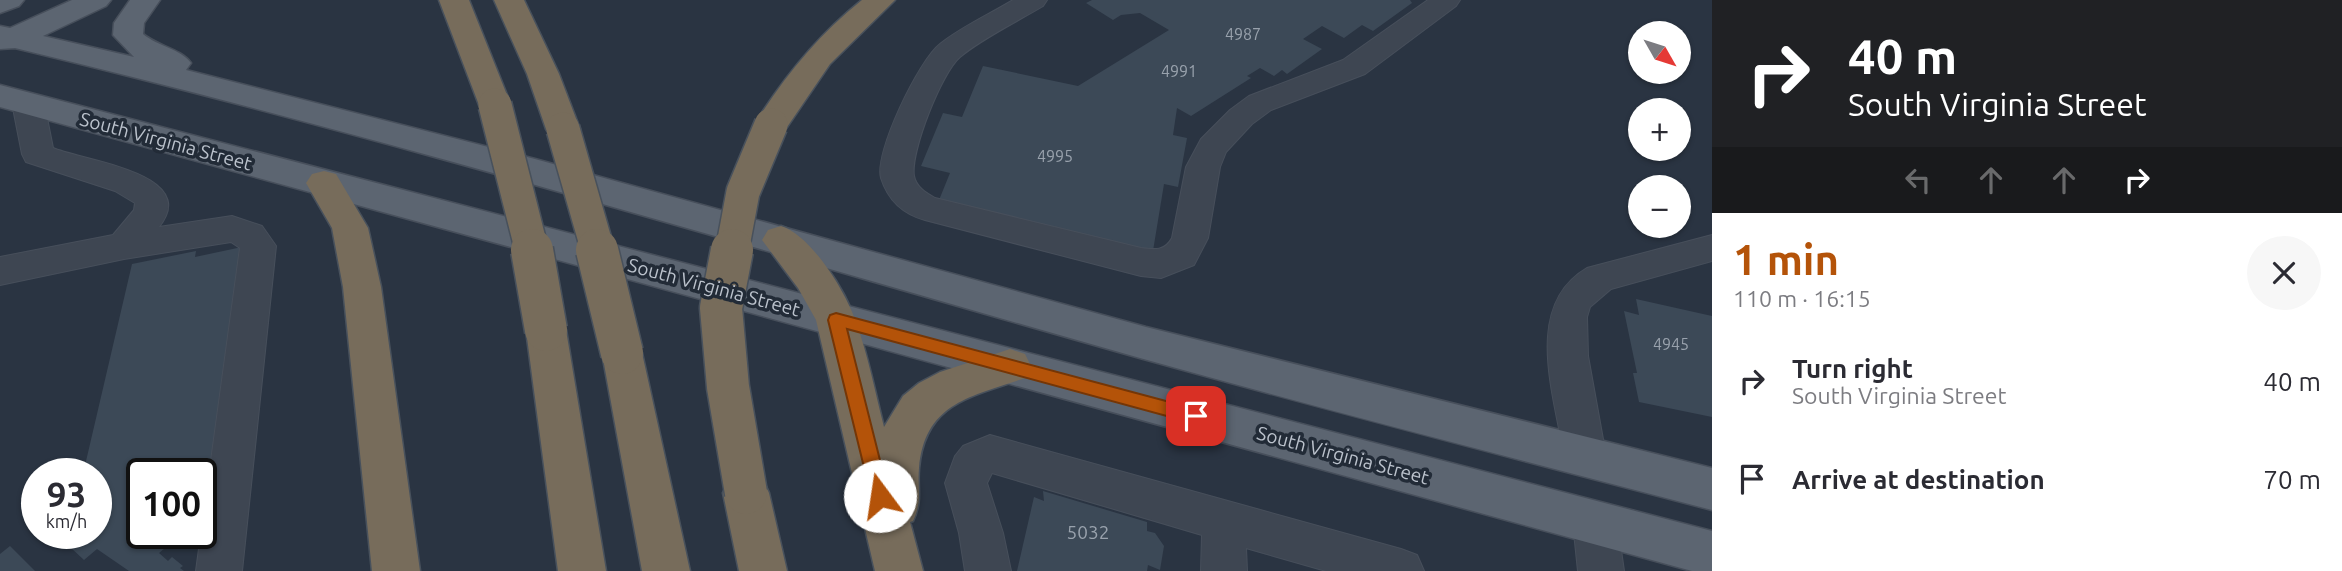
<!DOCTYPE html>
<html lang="en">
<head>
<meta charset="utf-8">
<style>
  body { margin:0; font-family:Ubuntu,sans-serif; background:#f7f7f7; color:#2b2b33; height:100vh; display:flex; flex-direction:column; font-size:26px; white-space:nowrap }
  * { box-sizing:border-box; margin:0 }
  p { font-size:23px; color:#7c7c81 }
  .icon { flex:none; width:38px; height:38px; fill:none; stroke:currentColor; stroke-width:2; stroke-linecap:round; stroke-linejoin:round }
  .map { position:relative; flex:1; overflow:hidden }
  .drawer { display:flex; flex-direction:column; background:#fff; width:630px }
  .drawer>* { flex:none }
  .hud { background:#202124; color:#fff; overflow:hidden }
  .needle { width:46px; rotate:129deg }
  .fabs { position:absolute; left:1628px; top:21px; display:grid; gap:14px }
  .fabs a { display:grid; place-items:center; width:63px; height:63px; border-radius:50%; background:#fff; box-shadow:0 2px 5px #0004; font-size:35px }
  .speed { position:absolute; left:21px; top:458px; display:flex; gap:14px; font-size:35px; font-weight:700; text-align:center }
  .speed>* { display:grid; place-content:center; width:91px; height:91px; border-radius:50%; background:#fff; box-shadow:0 2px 5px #0004; line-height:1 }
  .speed small { font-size:18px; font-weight:400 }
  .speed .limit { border:4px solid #111; border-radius:10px; background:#fff; color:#111 }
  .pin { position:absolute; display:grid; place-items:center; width:60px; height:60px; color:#fff; margin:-30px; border-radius:14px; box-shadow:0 4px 10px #0006 }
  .me { position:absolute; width:77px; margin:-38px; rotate:346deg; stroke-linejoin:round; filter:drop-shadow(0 0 5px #0008) }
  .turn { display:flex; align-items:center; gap:24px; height:147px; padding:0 21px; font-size:32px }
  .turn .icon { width:91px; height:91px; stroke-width:2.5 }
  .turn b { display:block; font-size:49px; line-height:60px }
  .lanes { display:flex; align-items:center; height:66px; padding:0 21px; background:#0003; justify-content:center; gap:35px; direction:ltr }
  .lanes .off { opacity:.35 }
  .round { display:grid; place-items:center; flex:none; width:74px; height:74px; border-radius:37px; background:#f7f7f7 }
  .headline { display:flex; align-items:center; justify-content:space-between; height:119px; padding:0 21px }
  h1 { font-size:42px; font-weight:700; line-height:52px; color:#b45309 }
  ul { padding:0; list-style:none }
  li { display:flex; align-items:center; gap:21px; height:98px; padding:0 21px }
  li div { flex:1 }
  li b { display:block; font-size:26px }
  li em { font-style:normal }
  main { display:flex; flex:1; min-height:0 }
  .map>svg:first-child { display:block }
  .building { fill:#3c4957 }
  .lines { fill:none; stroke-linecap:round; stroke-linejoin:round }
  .minor-casing { stroke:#474f5b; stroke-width:2 }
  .major-casing { stroke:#474f5b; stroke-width:3 }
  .highway-casing { stroke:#48515c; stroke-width:3 }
  .minor { fill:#3e4652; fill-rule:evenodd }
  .major { fill:#5c6571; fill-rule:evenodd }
  .highway { fill:#776c5b; fill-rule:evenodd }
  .highway-bridge-far1-casing { stroke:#48515c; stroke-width:36; stroke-linecap:butt }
  .highway-bridge-casing { stroke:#48515c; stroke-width:45; stroke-linecap:butt }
  .highway-bridge-far1 { stroke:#776c5b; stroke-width:33 }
  .highway-bridge { stroke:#776c5b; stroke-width:42 }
  .route { fill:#b45309; stroke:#753606; stroke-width:2 }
  .labels { text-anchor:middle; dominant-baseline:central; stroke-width:7; stroke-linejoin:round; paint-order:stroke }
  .number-label { font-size:16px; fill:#99a2ad }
  .street-label { font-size:19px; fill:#bbc2cc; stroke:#222b37 }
  .near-number-label { font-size:19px; fill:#99a2ad }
</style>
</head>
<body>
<main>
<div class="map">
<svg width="1712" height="571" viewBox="0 0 1712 571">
  <rect width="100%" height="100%" fill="#2a3442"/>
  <!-- building -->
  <path class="building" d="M1092 0H1410L1412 3 1373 31 1362 25 1344 38 1322 26 1303 39 1322 49 1287 74 1282 70 1274 76 1260 68 1247 76 1251 78 1191 116 1177 108 1173 135 1187 138 1178 187 1164 184 1152 257 937 205 950 173 921 166 943 113 962 117 983 66 1078 86 1169 30 1140 13 1121 15 1113 20 1086 3Z
    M242 247 206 513 201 517V474H142V534H182L159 553 168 561 172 557 183 566 180 568 184 571H129L97 549 84 560 56 534H96V474H83L132 264 196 251 195 257Z
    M1636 299 1712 316V417L1639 402 1633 373H1637L1624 311 1639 315Z
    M1043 491 1147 522V531L1155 533 1164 546 1160 570 1148 565 1147 571H1017L1034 497 1044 501Z
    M10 546 35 571H0V554Z"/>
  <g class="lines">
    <defs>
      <path id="minor" d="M1013 0H1047L1043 6C1018 21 981 39 960 57 942 72 910 152 914 176 916 187 926 193 935 198L1141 248C1155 250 1165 251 1172 238L1186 167 1201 139 1230 110 1249 96 1343 60 1428 0H1460L1456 6 1365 74 1271 110 1252 124 1226 152 1220 167 1208 238 1194 265 1161 278 1141 276 925 220C903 214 888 200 881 178 874 153 919 60 940 44 961 27 990 14 1013 0Z
        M28 93 39 96 44 103 53 148C83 161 202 173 159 227L232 216 262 226 276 246 242 571H196L240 248 231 242 124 259 0 285V257L113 235 134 210 135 203 115 191 26 162 22 154 12 103 17 96Z
        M1712 235V261L1611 289 1590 307 1587 317 1588 356 1606 456 1600 469 1585 475 1570 469 1564 456C1555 396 1522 306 1587 268Z
        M990 435 1401 549 1417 555 1424 571H1326L1246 548 1247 571H1201L1202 535 992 473 987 483 1003 533 1011 571H965L959 533 945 483 955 456 963 446Z
        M1595 502 1611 508 1617 523 1624 571H1578L1573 523 1579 508Z"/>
      <path id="major" d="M0 0H24L19 6 0 13Z
        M72 0H111L106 6 43 36 134 57 113 35 114 23 130 0H160L144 23 143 34C157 46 181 49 191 63L186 70 535 159 1146 327 1712 468V510C1521 460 1330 411 1140 358 766 252 394 139 15 48L0 49V26L10 28Z
        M0 85 1712 531V571H1692L0 107Z"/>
      <path id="highway" d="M439 0H469L511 105 507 113 495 116 483 113 479 105Z
        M494 0H524L559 74 580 129 575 137 563 140 551 137 546 129 527 74Z
        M862 0H895L830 64 783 133 771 136 759 133 754 125C784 77 818 35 862 0Z
        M324 171 336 174 368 228 381 287 420 571H372L343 287 332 228 306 183 312 174Z
        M781 226C811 235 846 292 856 322 868 355 875 392 884 427L903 396 919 383 940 372 1010 349 1025 354 1031 366 1025 378C971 397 925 402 919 468 917 490 923 499 913 521L910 522 923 571H875L816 320 798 288 762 240 768 230Z
        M546 314 560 319 566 330 606 571H558L526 330 532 319Z
        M622 336 636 341 642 353 690 571H642L602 353 608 341Z
        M746 472 762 478 769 493 787 571H739L723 493 730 478Z"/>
    </defs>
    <!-- minor casing -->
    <use href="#minor" class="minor-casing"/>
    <!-- major casing -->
    <use href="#major" class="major-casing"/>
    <!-- highway casing -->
    <use href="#highway" class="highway-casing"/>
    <!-- minor -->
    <use href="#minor" class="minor"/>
    <!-- major -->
    <use href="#major" class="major"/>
    <!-- highway -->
    <use href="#highway" class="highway"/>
    <defs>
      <path id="highway-bridge-far1" d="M495 105 532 251
        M563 129 598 251
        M732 251 743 192 771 125"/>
      <path id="highway-bridge" d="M532 250 546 330
        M597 250 622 353
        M732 250 721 308 728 387 746 493"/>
    </defs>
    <!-- highway-bridge-far1 casing -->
    <use href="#highway-bridge-far1" class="highway-bridge-far1-casing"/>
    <!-- highway-bridge casing -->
    <use href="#highway-bridge" class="highway-bridge-casing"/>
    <!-- highway-bridge-far1 -->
    <use href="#highway-bridge-far1" class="highway-bridge-far1"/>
    <!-- highway-bridge -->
    <use href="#highway-bridge" class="highway-bridge"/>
  </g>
  <!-- route -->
  <path class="route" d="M836 313 1196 409 1203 411 1205 416 1203 422 1196 424 847 329 889 496 887 502 880 505 873 502 871 496 828 320 830 315Z"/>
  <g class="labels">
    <!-- number labels -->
    <g class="number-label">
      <text x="1243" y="34">4987</text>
      <text x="1179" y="71">4991</text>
      <text x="1055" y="156">4995</text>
      <text x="1671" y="344">4945</text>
    </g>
    <!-- street labels -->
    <g class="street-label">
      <text transform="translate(166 141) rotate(15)">South Virginia Street</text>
      <text transform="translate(714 287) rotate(15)">South Virginia Street</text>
      <text transform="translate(1343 455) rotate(15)">South Virginia Street</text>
    </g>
    <!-- near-number labels -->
    <g class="near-number-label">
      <text x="1088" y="532">5032</text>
    </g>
  </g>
</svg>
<div class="fabs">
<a><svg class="needle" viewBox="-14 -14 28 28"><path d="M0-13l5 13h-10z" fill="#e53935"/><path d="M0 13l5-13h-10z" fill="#7c7c81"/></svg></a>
<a>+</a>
<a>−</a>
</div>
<div class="speed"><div>93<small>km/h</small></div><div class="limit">100</div></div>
<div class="pin" style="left:1196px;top:416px;background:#d93025"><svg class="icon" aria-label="arrive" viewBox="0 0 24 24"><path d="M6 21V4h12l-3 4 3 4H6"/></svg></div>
<svg class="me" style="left:880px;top:496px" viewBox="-20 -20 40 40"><circle r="19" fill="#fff"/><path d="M0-13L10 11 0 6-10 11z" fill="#b45309"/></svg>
</div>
<section class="drawer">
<div class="hud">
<div class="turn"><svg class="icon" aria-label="right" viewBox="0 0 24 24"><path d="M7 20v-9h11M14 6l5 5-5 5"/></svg><div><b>40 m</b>South Virginia Street</div></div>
<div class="lanes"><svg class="icon off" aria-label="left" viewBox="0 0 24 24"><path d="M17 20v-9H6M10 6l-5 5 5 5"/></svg><svg class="icon off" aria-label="ahead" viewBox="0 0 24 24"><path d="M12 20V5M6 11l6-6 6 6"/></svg><svg class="icon off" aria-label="ahead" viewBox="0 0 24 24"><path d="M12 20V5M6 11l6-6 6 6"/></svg><svg class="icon" aria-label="right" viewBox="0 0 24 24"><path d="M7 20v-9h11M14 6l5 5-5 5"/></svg></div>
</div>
<div class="headline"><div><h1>1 min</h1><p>110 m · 16:15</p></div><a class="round"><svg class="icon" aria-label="close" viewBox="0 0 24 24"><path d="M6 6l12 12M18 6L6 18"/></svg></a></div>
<ul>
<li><svg class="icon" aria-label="right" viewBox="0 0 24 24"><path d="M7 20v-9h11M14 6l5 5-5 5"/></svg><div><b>Turn right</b><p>South Virginia Street</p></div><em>40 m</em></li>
<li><svg class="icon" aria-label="arrive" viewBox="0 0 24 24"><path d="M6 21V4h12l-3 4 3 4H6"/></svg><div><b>Arrive at destination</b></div><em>70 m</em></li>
</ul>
</section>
</main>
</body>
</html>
